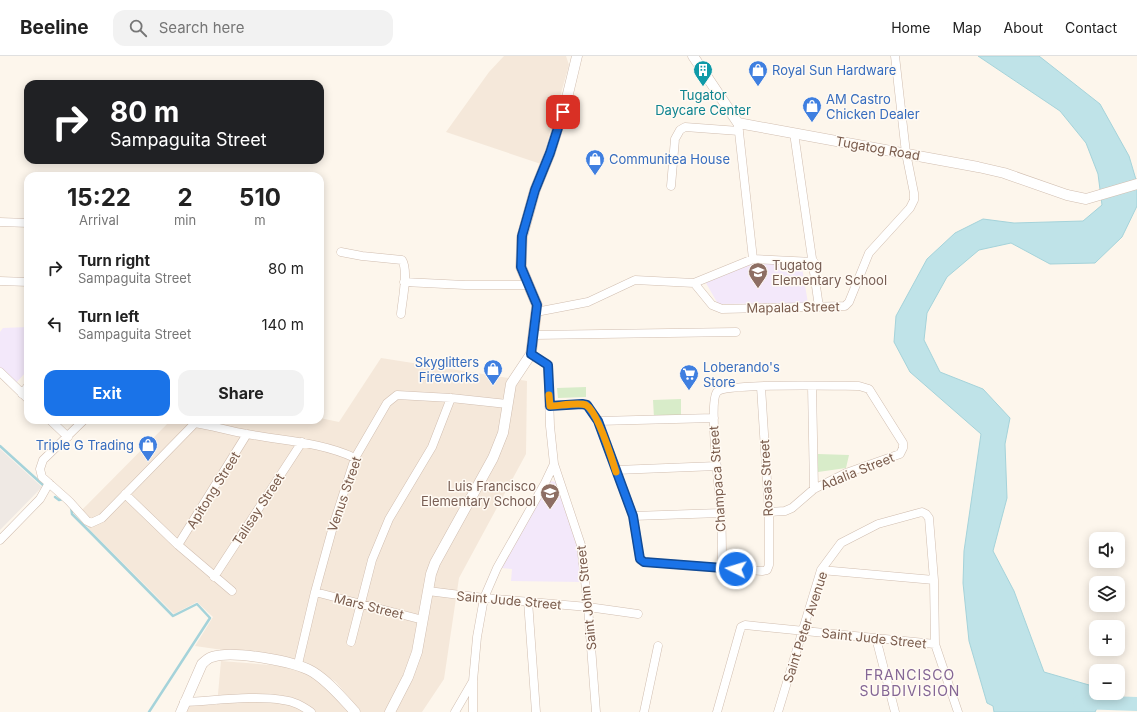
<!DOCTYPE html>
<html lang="en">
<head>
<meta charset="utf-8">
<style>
  body { margin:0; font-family:Inter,sans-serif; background:#f2f2f2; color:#222; height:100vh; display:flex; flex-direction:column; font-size:15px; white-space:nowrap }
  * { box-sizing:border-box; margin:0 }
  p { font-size:13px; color:#767676 }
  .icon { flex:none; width:22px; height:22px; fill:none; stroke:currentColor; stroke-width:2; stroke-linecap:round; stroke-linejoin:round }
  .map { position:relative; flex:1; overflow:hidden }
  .details { position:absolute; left:24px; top:116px; width:300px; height:252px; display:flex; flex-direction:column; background:#fff; border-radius:12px; box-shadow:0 2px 10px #0003 }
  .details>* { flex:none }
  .guide { position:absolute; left:24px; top:24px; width:300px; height:84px; border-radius:12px; box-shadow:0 2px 10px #0003; background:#202124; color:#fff; overflow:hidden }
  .fabs { position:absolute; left:1089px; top:476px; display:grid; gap:8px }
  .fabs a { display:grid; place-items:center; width:36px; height:36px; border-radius:8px; background:#fff; box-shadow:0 2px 10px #0003; font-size:20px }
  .pin { position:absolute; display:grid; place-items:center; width:34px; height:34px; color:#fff; margin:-17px; border-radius:8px; box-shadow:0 2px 6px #0006 }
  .me { position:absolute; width:44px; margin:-22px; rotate:275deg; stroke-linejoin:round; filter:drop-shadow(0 0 3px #0008) }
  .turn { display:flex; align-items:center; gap:14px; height:84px; padding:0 20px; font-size:18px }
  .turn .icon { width:52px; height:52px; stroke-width:2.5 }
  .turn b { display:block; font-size:28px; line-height:34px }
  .eta { display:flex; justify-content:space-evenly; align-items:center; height:68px; text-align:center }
  .eta b { font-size:24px; font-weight:700; line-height:28px }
  .button { display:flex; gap:8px; margin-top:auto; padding:8px 20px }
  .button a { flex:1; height:46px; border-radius:12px; background:#1a73e8; color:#fff; font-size:16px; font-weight:700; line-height:46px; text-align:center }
  .button a+a { background:#f2f2f2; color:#222 }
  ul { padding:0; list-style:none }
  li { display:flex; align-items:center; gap:12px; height:56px; padding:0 20px }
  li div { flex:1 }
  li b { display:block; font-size:15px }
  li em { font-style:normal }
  header { display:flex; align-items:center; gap:24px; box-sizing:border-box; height:56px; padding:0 20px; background:#fff; border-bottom:1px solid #e0e0e0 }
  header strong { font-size:19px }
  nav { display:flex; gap:22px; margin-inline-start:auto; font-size:14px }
  .search { width:280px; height:36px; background:#f2f2f2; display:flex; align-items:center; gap:10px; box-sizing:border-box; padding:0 14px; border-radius:12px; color:#767676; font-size:15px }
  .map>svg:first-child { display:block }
  .residential { fill:#f5e8da }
  .industrial { fill:#efe9e4 }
  .education { fill:#f3e8fa }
  .green { fill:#d8ecc9 }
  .water { fill:#bfe3e8; stroke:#a5d3da }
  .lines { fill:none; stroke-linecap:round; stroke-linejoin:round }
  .stream { stroke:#a5d3da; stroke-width:2.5 }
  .river { stroke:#bfe3e8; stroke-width:14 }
  .minor-casing { stroke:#d1beb0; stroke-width:9 }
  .tertiary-casing { stroke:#d1beb0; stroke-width:11 }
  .minor { stroke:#fff; stroke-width:8 }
  .tertiary { stroke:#fff; stroke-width:10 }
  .route-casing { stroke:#114b97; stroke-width:10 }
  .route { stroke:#1a73e8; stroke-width:7 }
  .slow { stroke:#f59e0b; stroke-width:7 }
  .labels { text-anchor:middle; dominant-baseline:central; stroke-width:3; stroke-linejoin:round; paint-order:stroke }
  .shop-label { font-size:13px; fill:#366cbe; stroke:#fffaf3; text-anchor:start }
  .culture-label { font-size:13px; fill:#0d838f; stroke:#fffaf3 }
  .street-label { font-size:13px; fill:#7a5c4d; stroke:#fffaf3 }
  .education-label { font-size:13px; fill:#785e54; stroke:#fffaf3; text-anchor:start }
  .neighbourhood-label { font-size:14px; letter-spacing:1px; fill:#846695; stroke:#fffaf3 }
</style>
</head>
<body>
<header>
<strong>Beeline</strong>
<div class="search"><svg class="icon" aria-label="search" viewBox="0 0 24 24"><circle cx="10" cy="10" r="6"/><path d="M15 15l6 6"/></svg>Search here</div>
<nav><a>Home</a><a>Map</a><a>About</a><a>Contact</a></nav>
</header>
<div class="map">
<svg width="1137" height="656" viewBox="0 0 1137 656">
  <rect width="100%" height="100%" fill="#fdf6ec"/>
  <!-- residential -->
  <path class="residential" d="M504 0H566L569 9 541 108 446 76 489 16Z
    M381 302 527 325 526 398 459 522 444 623 422 656H361L336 626 306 606 195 590 213 561 197 546 174 558 90 474 78 458 171 364H320V362L339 366Z
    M221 605 283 610 305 617 320 626 349 656H185L187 649H217Z"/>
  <!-- industrial -->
  <path class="industrial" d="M0 393 42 431 0 474Z"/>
  <!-- education -->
  <path class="education" d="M750 204 801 206 808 247 718 248 702 220Z
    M28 271 26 316 16 327 0 311V276L3 272Z
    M548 425 559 426 576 481 581 526 511 525 512 513 501 512Z"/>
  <!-- green -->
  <path class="green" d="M586 331V341L558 342 557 332Z
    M681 343V363L654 362 653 344Z
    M818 398 849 399 846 412 818 416Z"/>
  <!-- water -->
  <path class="water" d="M978 0H1039L1100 48 1129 100 1137 127V150L1122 181 1095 207 1050 208 1011 187 979 194 947 221 927 257 924 284 940 316 983 333 1010 362 1005 388 1007 442 993 495 1014 535 1044 616 1096 631V637H1099V648L1095 656H994L993 650 987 647 969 585 963 527 964 495 981 378 910 316 894 286 896 260 927 203 955 177 983 163 1014 167 1083 165 1102 149 1098 118 1086 87 1060 55Z"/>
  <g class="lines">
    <!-- stream -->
    <path class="stream" d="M0 390 43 429
      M55 441 59 444 63 443
      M71 450 72 458 89 475 173 560 197 548 210 562 149 656"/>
    <!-- river -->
    <path class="river" d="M1080 646 1137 648"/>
    <defs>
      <path id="minor" d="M738 67 753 203
        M794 77 819 251
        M671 130 675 83 680 74 685 71 739 75
        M0 166 28 167
        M341 196 362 200 402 204C409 215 402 245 401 258
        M0 225 28 226
        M404 226 465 229H528
        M694 227 753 203 814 206
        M536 256 588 246 635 224 694 227 712 249 722 253 845 250 849 246 869 197 910 152 914 144V137L906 97 895 0
        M534 279 736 276
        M0 316 28 343
        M812 330 814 433
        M22 338 28 330
        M549 350 582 348 587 349 598 365 633 460 640 503 644 506 762 515 767 514 769 509V456L761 331
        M50 364 68 381
        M84 364 43 404 40 413 42 421 69 445 87 465 91 467 102 462 198 364
        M598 365 714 362
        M195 367C213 370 230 375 247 378 283 385 321 386 355 402
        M554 408 581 489 588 551 596 656
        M616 414 717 410
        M125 438 178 489 232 535
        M633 460 721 457
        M0 484 40 443 49 427
        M178 489 247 378
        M722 512C722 493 722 475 721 457 720 439 708 346 717 336 725 327 840 330 859 330L869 333 903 387V392L900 398 846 417 814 433 792 452 785 455 769 456
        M821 514 934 524
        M214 521 302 386
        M428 535 484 542 588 551 638 558
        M315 536 423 564
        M528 545 536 656
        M876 582 895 656
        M351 586 372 504 389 463 432 391 451 342
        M298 608 315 536 334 467 355 402 387 347 397 339 451 342 507 348
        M184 646C213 645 255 639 283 644 294 645 302 650 311 656
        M455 656 473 625
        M473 656V625L477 581 484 542 497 512 545 427 554 408 550 370 548 309 531 298
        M644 656 658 590
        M717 656 741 571 745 569 935 588
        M778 656 821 514 841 487 878 468 922 456 926 458 929 462 934 524 935 588 958 656"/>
      <path id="tertiary" d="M693 0 738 67 978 111 1004 117 1067 139 1086 143 1137 128
        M181 656 202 608C205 605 208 602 212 601 232 594 295 605 313 616 329 626 342 642 355 656
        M390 656 408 621 417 596 431 518 435 507 493 402 503 377 511 328 531 298 537 249 521 211 522 181 535 134 550 97 567 42 577 0"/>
    </defs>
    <!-- minor casing -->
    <use href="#minor" class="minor-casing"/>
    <!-- tertiary casing -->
    <use href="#tertiary" class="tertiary-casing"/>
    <!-- minor -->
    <use href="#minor" class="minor"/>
    <!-- tertiary -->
    <use href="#tertiary" class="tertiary"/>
  </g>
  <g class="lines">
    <defs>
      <path id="route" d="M563 56 550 97 535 134 522 180 521 211 537 249 531 298 548 309 550 350 582 348 587 349 598 365 633 460 640 503 644 506 736 513"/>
    </defs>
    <!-- route casing -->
    <use href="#route" class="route-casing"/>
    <!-- route -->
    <use href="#route" class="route"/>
    <!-- slow -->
    <path class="slow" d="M549 339 550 350C558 350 580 346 586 349 597 355 612 403 616 416"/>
  </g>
  <!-- icons -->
  <defs>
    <symbol id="building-pin" viewBox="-11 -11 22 30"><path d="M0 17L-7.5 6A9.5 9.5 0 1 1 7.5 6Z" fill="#0f9aa8" stroke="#fffaf3"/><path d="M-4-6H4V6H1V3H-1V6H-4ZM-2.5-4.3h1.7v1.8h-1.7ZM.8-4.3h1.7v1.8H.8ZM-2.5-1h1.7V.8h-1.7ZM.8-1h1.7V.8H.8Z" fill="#fff"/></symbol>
    <symbol id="shop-pin" viewBox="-11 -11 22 30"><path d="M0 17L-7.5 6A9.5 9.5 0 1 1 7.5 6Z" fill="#3f7fe0" stroke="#fffaf3"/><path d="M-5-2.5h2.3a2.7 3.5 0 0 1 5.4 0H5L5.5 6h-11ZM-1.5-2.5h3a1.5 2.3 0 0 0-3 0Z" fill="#fff"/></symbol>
    <symbol id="school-pin" viewBox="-11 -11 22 30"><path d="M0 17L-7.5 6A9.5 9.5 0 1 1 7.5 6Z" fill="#8d6e63" stroke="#fffaf3"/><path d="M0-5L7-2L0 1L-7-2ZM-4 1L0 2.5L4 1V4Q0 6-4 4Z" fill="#fff"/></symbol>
    <symbol id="supermarket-pin" viewBox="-11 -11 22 30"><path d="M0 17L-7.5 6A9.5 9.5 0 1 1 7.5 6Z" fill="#3f7fe0" stroke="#fffaf3"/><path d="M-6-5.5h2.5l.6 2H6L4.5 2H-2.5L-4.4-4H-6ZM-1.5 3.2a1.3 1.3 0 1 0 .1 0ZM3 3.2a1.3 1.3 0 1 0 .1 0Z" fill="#fff"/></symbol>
  </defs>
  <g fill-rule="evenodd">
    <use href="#building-pin" x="692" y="3" width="22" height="30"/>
    <use href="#shop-pin" x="747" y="3" width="22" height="30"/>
    <use href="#shop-pin" x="801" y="39" width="22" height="30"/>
    <use href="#shop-pin" x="584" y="92" width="22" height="30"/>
    <use href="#school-pin" x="747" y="205" width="22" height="30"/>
    <use href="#shop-pin" x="482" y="302" width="22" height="30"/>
    <use href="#supermarket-pin" x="678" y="307" width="22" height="30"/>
    <use href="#shop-pin" x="137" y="378" width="22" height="30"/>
    <use href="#school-pin" x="539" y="426" width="22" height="30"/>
  </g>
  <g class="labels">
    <!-- shop labels -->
    <g class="shop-label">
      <text x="772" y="14">Royal Sun Hardware</text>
      <text x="826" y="43">AM Castro<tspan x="826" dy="15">Chicken Dealer</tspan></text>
      <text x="609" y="103">Communitea House</text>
      <text x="479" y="306" text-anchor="end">Skyglitters<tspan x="479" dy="15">Fireworks</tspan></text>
      <text x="703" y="311">Loberando's<tspan x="703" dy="15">Store</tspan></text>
      <text x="134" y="389" text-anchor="end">Triple G Trading</text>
    </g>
    <!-- culture labels -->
    <g class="culture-label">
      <text x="703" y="39">Tugator<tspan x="703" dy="15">Daycare Center</tspan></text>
    </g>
    <!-- street labels -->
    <g class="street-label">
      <text transform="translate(878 92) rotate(10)">Tugatog Road</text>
      <text transform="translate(793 251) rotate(-1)">Mapalad Street</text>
      <text transform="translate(857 415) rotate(-22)">Adalia Street</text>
      <text transform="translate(766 422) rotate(-93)">Rosas Street</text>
      <text transform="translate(717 423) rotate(-94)">Champaca Street</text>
      <text transform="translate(213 434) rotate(-58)">Apitong Street</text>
      <text transform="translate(344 438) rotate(-71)">Venus Street</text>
      <text transform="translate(258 453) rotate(-57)">Talisay Street</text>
      <text transform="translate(586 542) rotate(-96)">Saint John Street</text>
      <text transform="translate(509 544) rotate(5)">Saint Jude Street</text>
      <text transform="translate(369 550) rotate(14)">Mars Street</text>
      <text transform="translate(805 571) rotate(-72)">Saint Peter Avenue</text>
      <text transform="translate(874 582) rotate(6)">Saint Jude Street</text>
    </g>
    <!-- education labels -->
    <g class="education-label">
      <text x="772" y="209">Tugatog<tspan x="772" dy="15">Elementary School</tspan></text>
      <text x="536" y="430" text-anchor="end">Luis Francisco<tspan x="536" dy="15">Elementary School</tspan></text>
    </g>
    <!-- neighbourhood labels -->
    <g class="neighbourhood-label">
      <text x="910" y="618">FRANCISCO<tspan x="910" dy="16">SUBDIVISION</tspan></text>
    </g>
  </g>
</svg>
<div class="fabs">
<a><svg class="icon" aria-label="sound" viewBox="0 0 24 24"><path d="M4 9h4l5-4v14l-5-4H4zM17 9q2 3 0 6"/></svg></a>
<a><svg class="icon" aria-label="layers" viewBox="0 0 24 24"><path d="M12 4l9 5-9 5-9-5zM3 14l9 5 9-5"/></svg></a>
<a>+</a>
<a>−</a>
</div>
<div class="pin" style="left:563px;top:56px;background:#d93025"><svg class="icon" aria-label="arrive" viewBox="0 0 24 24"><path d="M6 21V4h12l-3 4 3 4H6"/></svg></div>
<svg class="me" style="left:736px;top:513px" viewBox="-20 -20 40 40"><circle r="17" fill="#1a73e8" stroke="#fff" stroke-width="3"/><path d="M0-11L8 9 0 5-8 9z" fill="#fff"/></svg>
<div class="guide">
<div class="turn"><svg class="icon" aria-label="right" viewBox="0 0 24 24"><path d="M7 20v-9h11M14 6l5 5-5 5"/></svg><div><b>80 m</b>Sampaguita Street</div></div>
</div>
<section class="details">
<div class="eta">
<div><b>15:22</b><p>Arrival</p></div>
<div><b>2</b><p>min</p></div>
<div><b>510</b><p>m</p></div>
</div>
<ul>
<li><svg class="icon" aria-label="right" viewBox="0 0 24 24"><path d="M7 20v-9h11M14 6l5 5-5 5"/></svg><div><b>Turn right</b><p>Sampaguita Street</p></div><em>80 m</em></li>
<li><svg class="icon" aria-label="left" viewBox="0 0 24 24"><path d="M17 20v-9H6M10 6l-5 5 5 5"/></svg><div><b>Turn left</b><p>Sampaguita Street</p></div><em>140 m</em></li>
</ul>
<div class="button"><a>Exit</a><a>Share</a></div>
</section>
</div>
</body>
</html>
